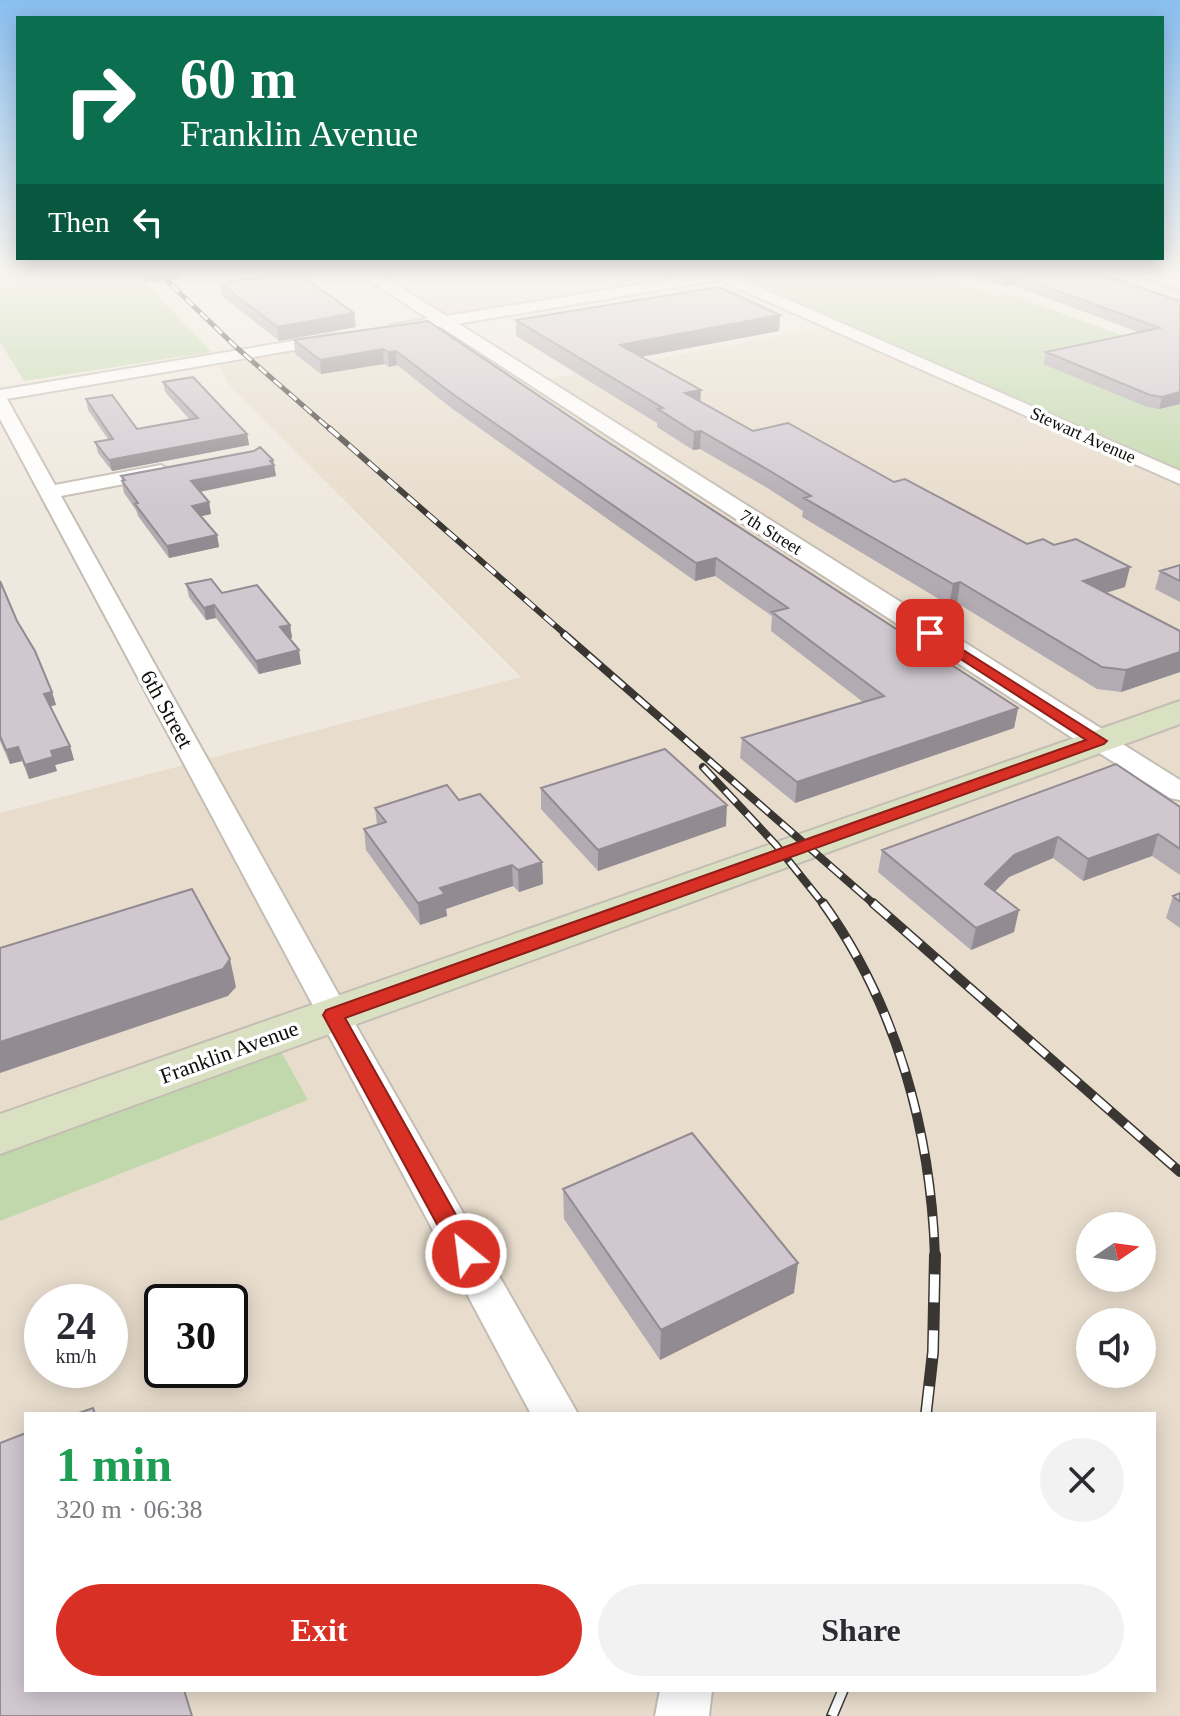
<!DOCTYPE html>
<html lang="en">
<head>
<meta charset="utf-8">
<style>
  body { margin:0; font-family:Georgia,serif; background:#f2f2f3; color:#2b2b33; height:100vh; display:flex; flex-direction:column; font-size:30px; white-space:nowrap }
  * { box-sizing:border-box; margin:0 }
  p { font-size:26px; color:#7c7c81 }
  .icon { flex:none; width:44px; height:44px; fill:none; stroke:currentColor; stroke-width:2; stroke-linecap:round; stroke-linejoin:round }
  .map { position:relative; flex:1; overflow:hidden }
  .sheet { position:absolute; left:24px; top:1412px; width:1132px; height:280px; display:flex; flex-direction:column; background:#fff; border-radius:0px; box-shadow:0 4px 20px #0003 }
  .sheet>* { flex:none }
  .hud { position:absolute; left:16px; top:16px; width:1148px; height:244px; border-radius:0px; box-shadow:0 4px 20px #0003; background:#0b6e4f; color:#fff; overflow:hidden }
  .needle { width:52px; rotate:77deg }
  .controls { position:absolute; left:1076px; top:1212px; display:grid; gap:16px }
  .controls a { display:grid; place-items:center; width:80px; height:80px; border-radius:50%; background:#fff; box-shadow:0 4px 20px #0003; font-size:40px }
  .speed { position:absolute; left:24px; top:1284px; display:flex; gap:16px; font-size:40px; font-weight:700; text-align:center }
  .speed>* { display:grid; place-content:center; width:104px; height:104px; border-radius:50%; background:#fff; box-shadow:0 4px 20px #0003; line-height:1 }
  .speed small { font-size:20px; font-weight:400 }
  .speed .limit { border:4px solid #111; border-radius:12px; background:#fff; color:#111 }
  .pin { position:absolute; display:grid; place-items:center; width:68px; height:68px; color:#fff; margin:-34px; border-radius:16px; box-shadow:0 4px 12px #0006 }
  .me { position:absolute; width:88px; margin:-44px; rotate:331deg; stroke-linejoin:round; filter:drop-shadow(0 0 6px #0008) }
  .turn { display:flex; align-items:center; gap:28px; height:168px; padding:0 32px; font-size:36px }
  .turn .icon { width:104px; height:104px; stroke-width:2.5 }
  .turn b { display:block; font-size:56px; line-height:68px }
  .then { display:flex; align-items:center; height:76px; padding:0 32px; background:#0003; gap:16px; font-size:30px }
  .round { display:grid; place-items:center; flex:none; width:84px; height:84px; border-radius:42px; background:#f2f2f3 }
  .overview { display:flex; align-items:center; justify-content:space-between; height:136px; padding:0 32px }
  h1 { font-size:48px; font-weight:600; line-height:60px; color:#1e9e55 }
  .cta { display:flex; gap:16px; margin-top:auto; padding:16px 32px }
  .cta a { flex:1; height:92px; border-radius:48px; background:#d93025; color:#fff; font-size:32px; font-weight:600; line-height:92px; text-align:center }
  .cta a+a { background:#f2f2f3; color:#2b2b33 }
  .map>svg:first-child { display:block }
  .built { fill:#e8ddcd; fill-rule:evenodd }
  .green { fill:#c1d8ac }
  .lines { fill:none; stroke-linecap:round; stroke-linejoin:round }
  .minor-casing { stroke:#c4bdb4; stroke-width:4 }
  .tertiary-casing { stroke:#c4bdb4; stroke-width:4 }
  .secondary-casing { stroke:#c4bdb4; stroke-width:4 }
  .minor { fill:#fff; fill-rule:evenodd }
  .tertiary { fill:#fff; fill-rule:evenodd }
  .secondary { fill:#dae0c2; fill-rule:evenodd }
  .rail-far4-casing { stroke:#3a3733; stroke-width:5 }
  .rail-far3-casing { stroke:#3a3733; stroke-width:6 }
  .rail-far2-casing { stroke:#3a3733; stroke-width:8 }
  .rail-far1-casing { stroke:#3a3733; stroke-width:10 }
  .rail-casing { stroke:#3a3733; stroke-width:12 }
  .rail-far4 { stroke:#fff; stroke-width:3; stroke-dasharray:10; stroke-linecap:butt }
  .rail-far3 { stroke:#fff; stroke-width:4; stroke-dasharray:13; stroke-linecap:butt }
  .rail-far2 { stroke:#fff; stroke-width:5; stroke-dasharray:16; stroke-linecap:butt }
  .rail-far1 { stroke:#fff; stroke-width:7; stroke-dasharray:21; stroke-linecap:butt }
  .rail { stroke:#fff; stroke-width:9; stroke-dasharray:28; stroke-linecap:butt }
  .wall { fill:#b3abb2 }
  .shaded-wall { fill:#928b91 }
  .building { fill:#d0c7cf; stroke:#928b91; stroke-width:2 }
  .route { fill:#d93025; stroke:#8d1f18; stroke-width:2 }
  .labels { text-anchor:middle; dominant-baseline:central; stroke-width:7; stroke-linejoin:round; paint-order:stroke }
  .far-street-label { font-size:18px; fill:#0f0d0a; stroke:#fff }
  .street-label { font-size:22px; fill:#0f0d0a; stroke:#fff }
</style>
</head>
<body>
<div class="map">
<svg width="1180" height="1716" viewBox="0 0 1180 1716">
  <rect width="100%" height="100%" fill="#efe8de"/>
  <!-- built -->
  <path class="built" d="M363 271H684L701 279 443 322 537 381 836 326 1180 480V1716H0V813L521 677 230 386 212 352 244 347 251 354 441 322ZM1090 1226H1142V1278H1090ZM42 1302H110V1370H42ZM162 1302H230V1370H162ZM1090 1322H1142V1374H1090ZM26 1414H1154V1690H26Z"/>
  <!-- green -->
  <path class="green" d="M0 271H134L212 352 24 381 0 342Z
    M749 271H927L995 296 1009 294 1180 357V480L722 276Z
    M273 1037 308 1100 0 1221V1134Z"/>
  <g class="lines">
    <defs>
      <path id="minor" d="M722 271H755L736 277 1180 471V484L719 280 391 335 383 330 391 325Z
        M1128 271H1149L1180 281V290Z
        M335 334 343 339 341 342 7 399 55 485 161 465 171 471 161 477 61 496 350 1015 578 1414H531L0 419V390Z
        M1099 733 1108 735 1180 780V800L1170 798 1090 747 1086 741 1090 735Z
        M660 1690H712L709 1716H655Z"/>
      <path id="tertiary" d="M355 271H375L1110 734 1115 741 1110 748 1099 751 1088 748Z"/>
      <path id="secondary" d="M1180 701V724L0 1154V1114Z"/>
    </defs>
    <!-- minor casing -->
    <use href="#minor" class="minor-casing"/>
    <!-- tertiary casing -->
    <use href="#tertiary" class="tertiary-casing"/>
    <!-- secondary casing -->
    <use href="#secondary" class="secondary-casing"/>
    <!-- minor -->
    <use href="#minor" class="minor"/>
    <!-- tertiary -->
    <use href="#tertiary" class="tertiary"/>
    <!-- secondary -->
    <use href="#secondary" class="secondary"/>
    <defs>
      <path id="rail-far4" d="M157 271 236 347 331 430"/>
      <path id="rail-far3" d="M329 428 567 636"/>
      <path id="rail-far2" d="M564 634 875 905
        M703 767 776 845 824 905"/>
      <path id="rail-far1" d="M823 903C897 1006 931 1132 935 1257
        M873 903 1180 1172"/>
      <path id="rail" d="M926 1414 933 1352 935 1255
        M832 1716 843 1690"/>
    </defs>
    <!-- rail-far4 casing -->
    <use href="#rail-far4" class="rail-far4-casing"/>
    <!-- rail-far3 casing -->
    <use href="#rail-far3" class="rail-far3-casing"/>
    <!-- rail-far2 casing -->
    <use href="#rail-far2" class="rail-far2-casing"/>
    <!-- rail-far1 casing -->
    <use href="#rail-far1" class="rail-far1-casing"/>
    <!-- rail casing -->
    <use href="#rail" class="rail-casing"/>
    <!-- rail-far4 -->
    <use href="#rail-far4" class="rail-far4"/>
    <!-- rail-far3 -->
    <use href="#rail-far3" class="rail-far3"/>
    <!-- rail-far2 -->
    <use href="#rail-far2" class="rail-far2"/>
    <!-- rail-far1 -->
    <use href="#rail-far1" class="rail-far1"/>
    <!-- rail -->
    <use href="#rail" class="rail"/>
  </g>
  <!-- wall -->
  <path class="wall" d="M134 271H178L180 279 144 283Z
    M961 271H1091L1180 301V404L1159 409 1147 407 1043 364 1046 352 1138 332 1012 285 1004 287Z
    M220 283 356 327 279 341 222 296Z
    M780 315 779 331 641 357 700 402 753 431 894 482 1027 544 1125 587 1106 593 1180 631V672L1121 692 1097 689 957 603 949 605 802 517 803 511 769 489 700 449 693 450 657 427V423L516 336V320Z
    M428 321 597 435 1018 708 1014 728 795 803 740 758 742 738 863 702 771 631 772 616 715 576 695 581 454 410 397 365 389 367 384 364 321 374 295 354 294 340Z
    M163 382 247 434 249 445 112 471 98 453 95 442 108 439 88 410 86 399 137 429 190 420 165 392Z
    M273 460 276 476 200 492 209 502 211 514 201 516 217 535 219 547 169 558 138 516 136 510 124 493 122 481 121 476Z
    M1180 565V602L1155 589 1160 571Z
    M0 581 17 621 52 692 56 705 50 706 70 746 74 760 55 765 57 771 29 779 22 761 10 764 0 741Z
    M186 584 222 593 290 625 292 638 289 639 301 664 259 674 216 618 206 620 189 597Z
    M541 788 726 826 598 871 541 809Z
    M459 800 542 862 543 884 519 892 513 886 446 909 447 916 420 925 366 850 364 829 377 825 375 808Z
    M1180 807V875L1152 856 1083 881 1053 858 1009 877 995 891 1014 932 971 950 878 872 882 850Z
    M1180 893V928L1166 918 1173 896Z
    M563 1189 794 1293 660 1360 564 1219Z"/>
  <!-- shaded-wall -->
  <path class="shaded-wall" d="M179 271 180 279 144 283 143 276Z
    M1014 275 1012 285 1004 287 1006 276Z
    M354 313 356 327 279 341 277 327Z
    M780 315 779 331 619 361 620 345Z
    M383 349 384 364 321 374 320 360Z
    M396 351 397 365 389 367 388 352Z
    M701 390 700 407 685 393Z
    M1180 392V404L1159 409 1162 397Z
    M701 431 700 449 693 450 694 432Z
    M247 434 249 445 112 471 109 460Z
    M273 460 276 476 193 493 191 481Z
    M209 502 211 514 194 518 192 506Z
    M217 535 219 547 169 558 167 546Z
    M716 558 715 576 695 581 696 563Z
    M1130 567 1125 587 1078 601 1083 581Z
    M960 582 957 603 949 605 953 584Z
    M214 605 216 618 206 620 204 608Z
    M290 625 292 638 282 640 280 627Z
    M299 650 301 664 259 674 256 661Z
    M1180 652V672L1121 692 1126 670Z
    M52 692 56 705 47 707 44 694Z
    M1018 708 1014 728 795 803 797 782Z
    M70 746 74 760 55 765 57 771 29 779 25 765 51 751Z
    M18 747 22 761 10 764 6 750Z
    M727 805 726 826 598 871V850Z
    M1158 834 1152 856 1083 881 1088 859Z
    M1058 837 1053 858 1009 877 981 906 985 884 1014 855Z
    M542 862 543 884 519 892 518 870Z
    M512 865 513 886 446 909 447 916 420 925 418 903 440 888Z
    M1019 910 1014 932 971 950 976 928Z
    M230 959 236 987 228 996 0 1073V1042Z
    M798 1263 794 1293 660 1360 661 1330Z"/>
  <!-- building -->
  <path class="building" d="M139 271H179L143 276Z
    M992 271H1091L1180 301V392L1162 397 1150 395 1046 352 1160 328 1014 275 1006 276Z
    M296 272 354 313 277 327 220 283Z
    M719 287 780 315 620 345 701 390 685 393 753 431 788 423 894 482 905 479 1027 544 1043 539 1054 545 1076 539 1130 567 1083 581 1180 631V652L1126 670 1102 667 960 582 953 584 804 498 811 496 770 471 701 431 694 432 658 409 663 408 516 320Z
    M428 321 597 435 1018 708 797 782 742 738 884 696 772 612 788 608 716 558 696 563 454 395 396 351 388 352 383 349 320 360 294 340Z
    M193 377 247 434 109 460 95 442 113 439 86 399 112 395 137 429 198 418 163 382Z
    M260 447 273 460 270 461 274 465 191 481 209 502 192 506 217 535 167 546 135 504 138 503 122 481 125 480 121 476 254 451Z
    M1180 565V581L1160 571Z
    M211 579 222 593 257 585 290 625 280 627 299 650 256 661 214 605 204 608 186 584Z
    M0 581 17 621 35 651 52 692 44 694 70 746 51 751 53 757 25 765 18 747 6 750 0 736Z
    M665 749 727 805 598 850 541 788Z
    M1116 764 1180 807V849L1158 834 1088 859 1058 837 1014 855 985 884 1019 910 976 928 882 850Z
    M447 785 459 800 480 794 542 862 518 870 512 865 440 888 445 894 418 903 364 829 386 822 375 808Z
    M192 889 230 959 223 969 0 1042V948Z
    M1180 893V902L1173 896Z
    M692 1133 798 1263 661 1330 563 1189Z
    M93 1408 95 1414H76Z
    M26 1433V1690H184L192 1716H0V1443Z"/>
  <!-- sky -->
  <linearGradient id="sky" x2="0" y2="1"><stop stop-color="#89bff0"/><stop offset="0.53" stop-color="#f8f5f0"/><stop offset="1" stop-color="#f8f5f0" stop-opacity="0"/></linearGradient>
  <rect width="1180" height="511" fill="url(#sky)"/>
  <!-- route -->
  <path class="route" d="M930 629 1107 741 1104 744 345 1018 478 1254 475 1261 466 1264 457 1261 323 1015 326 1010 1086 740 925 636 923 633Z"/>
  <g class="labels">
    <!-- far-street labels -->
    <g class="far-street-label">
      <text transform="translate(1083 435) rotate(24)">Stewart Avenue</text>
      <text transform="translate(771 532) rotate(32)">7th Street</text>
    </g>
    <!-- street labels -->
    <g class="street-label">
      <text transform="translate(167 709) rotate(61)">6th Street</text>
      <text transform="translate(229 1052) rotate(-20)">Franklin Avenue</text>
    </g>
  </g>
</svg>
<div class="controls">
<a><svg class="needle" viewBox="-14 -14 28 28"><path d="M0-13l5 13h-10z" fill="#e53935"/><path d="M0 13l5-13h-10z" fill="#7c7c81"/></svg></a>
<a><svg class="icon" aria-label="sound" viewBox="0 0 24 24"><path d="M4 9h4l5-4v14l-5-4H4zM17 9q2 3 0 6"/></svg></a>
</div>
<div class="speed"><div>24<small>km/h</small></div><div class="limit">30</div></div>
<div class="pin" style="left:930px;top:633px;background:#d93025"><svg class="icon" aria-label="arrive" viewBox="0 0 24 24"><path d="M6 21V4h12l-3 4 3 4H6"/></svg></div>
<svg class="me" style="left:466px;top:1254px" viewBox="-20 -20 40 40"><circle r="17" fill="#d93025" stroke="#fff" stroke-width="3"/><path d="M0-11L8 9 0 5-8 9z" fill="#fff"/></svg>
<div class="hud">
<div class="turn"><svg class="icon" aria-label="right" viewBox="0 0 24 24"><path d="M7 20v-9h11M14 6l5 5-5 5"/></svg><div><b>60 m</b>Franklin Avenue</div></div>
<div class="then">Then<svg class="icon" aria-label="left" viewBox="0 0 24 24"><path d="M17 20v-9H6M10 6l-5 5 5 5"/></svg></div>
</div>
<section class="sheet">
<div class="overview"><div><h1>1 min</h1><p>320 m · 06:38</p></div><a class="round"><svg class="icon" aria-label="close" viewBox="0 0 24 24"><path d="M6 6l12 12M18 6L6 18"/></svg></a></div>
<div class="cta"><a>Exit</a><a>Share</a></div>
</section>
</div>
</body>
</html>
